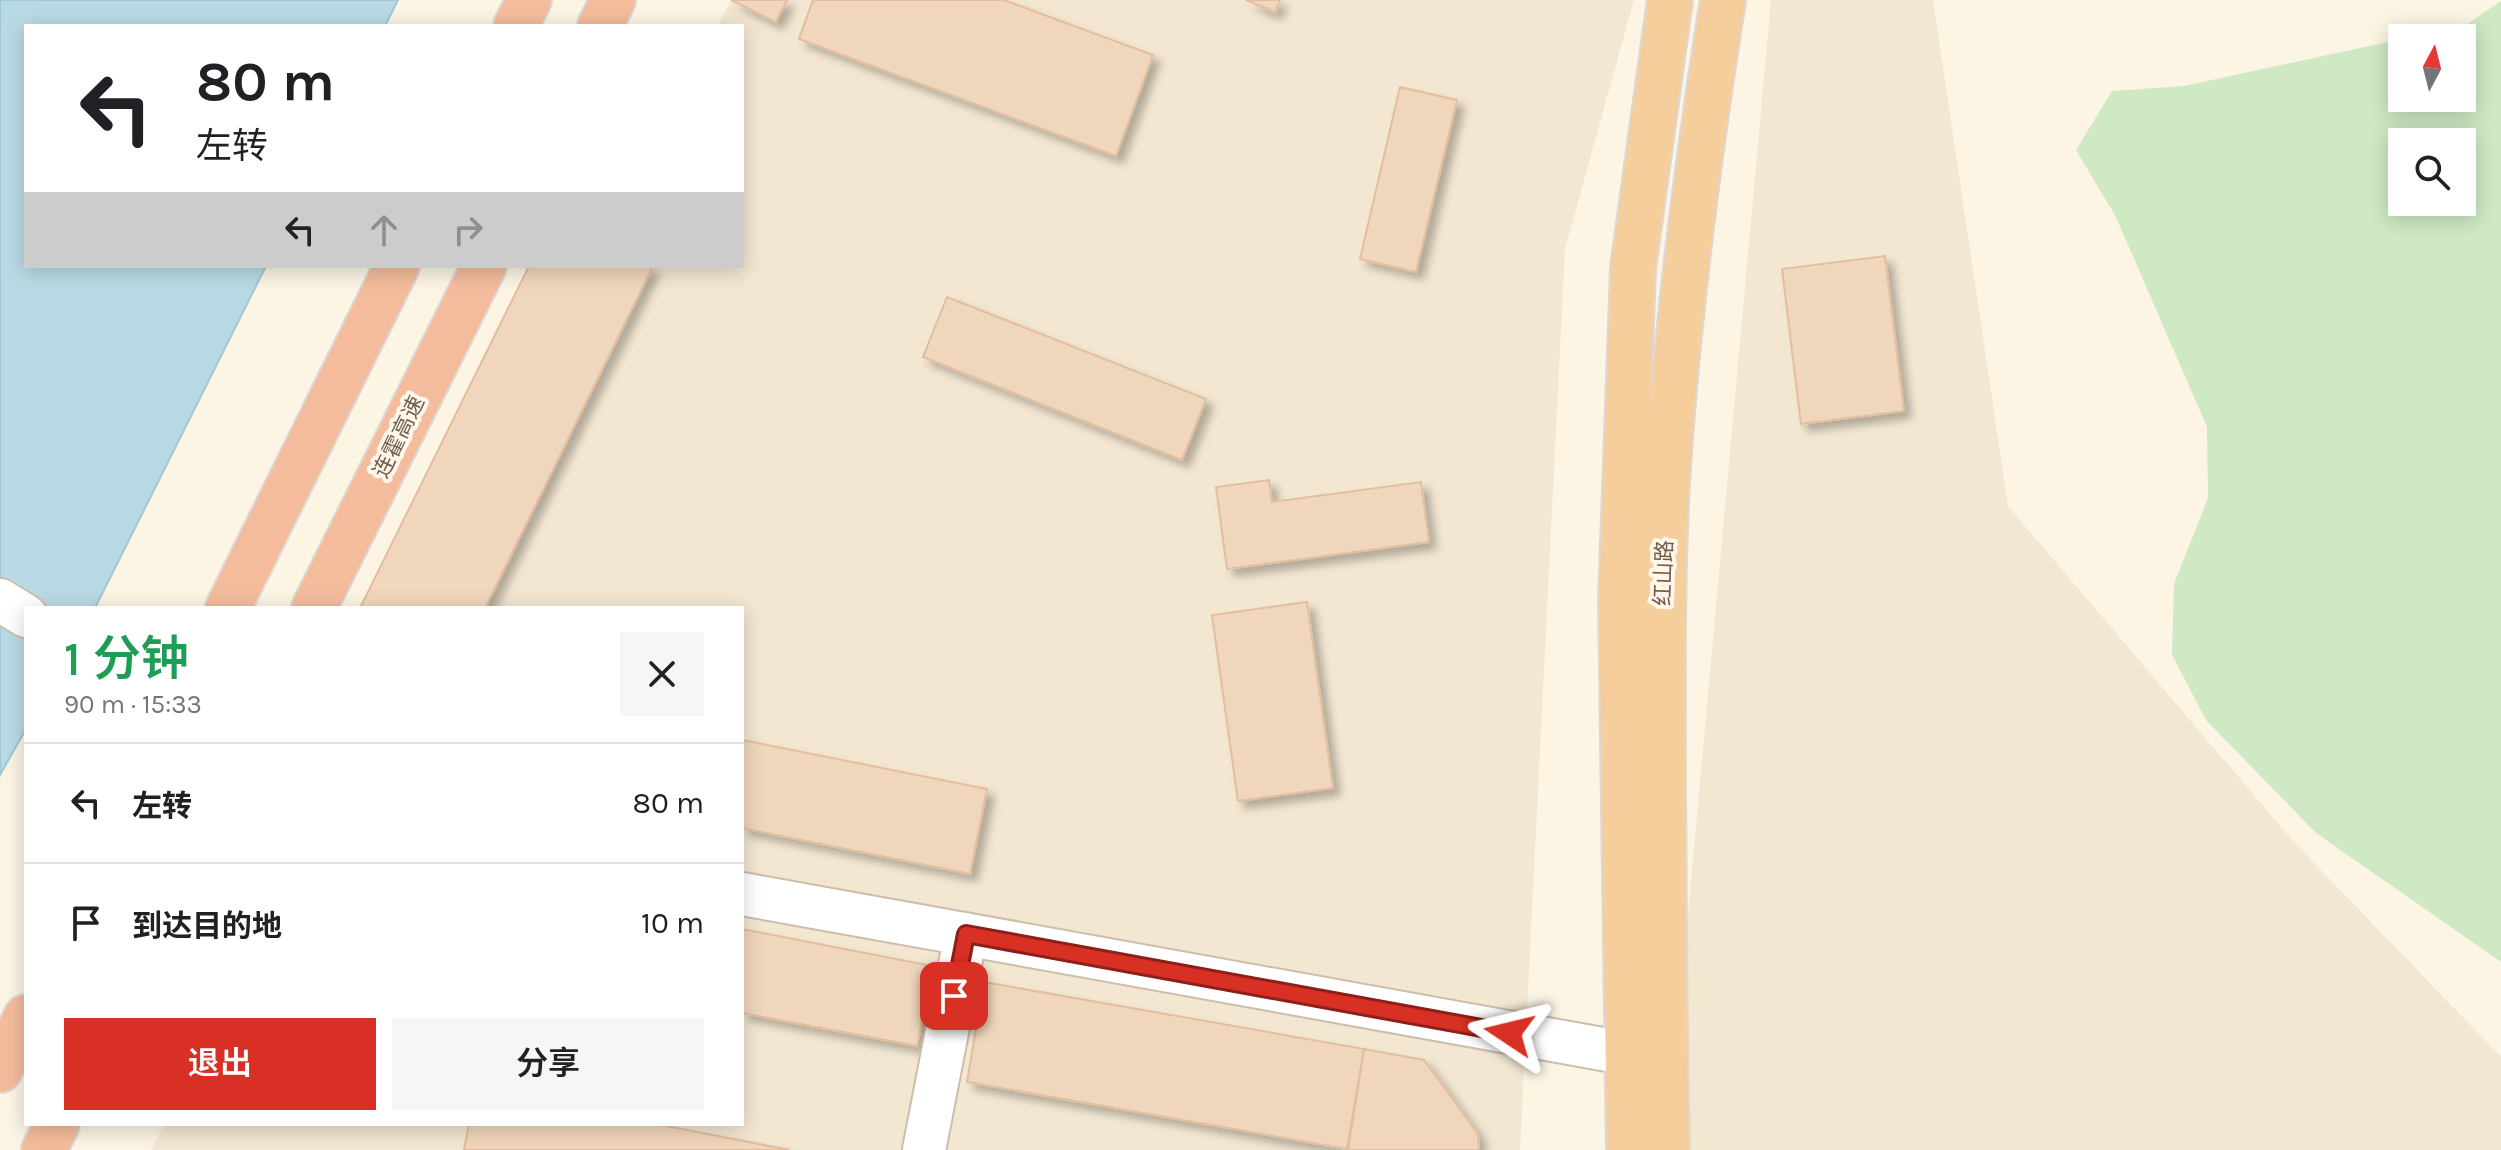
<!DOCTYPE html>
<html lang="zh">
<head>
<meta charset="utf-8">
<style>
  body { margin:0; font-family:Karla,"Noto Sans SC",sans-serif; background:#f6f6f6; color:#202124; height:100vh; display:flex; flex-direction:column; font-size:30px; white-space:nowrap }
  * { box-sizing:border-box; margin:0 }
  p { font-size:26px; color:#757577 }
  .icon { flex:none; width:44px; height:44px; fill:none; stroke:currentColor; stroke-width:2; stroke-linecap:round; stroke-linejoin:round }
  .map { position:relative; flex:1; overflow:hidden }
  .details { position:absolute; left:24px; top:606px; width:720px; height:520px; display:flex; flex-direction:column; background:#fff; border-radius:0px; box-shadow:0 4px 20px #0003 }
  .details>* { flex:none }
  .guide { position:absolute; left:24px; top:24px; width:720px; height:244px; border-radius:0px; box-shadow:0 4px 20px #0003; background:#fff; color:#202124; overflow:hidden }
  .needle { width:52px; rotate:7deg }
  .fabs { position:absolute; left:2388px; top:24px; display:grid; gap:16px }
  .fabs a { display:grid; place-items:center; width:88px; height:88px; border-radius:0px; background:#fff; box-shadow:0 4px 20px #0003; font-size:40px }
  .pin { position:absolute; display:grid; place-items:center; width:68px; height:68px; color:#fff; margin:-34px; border-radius:16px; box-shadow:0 4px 12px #0006 }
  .me { position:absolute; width:88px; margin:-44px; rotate:280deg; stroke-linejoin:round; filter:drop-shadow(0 0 6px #0008) }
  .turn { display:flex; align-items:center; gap:28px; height:168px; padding:0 40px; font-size:36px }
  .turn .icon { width:104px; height:104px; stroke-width:2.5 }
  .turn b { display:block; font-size:56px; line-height:68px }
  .lanes { display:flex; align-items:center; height:76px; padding:0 40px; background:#0003; justify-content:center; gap:40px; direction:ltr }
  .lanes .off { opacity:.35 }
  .round { display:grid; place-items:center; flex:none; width:84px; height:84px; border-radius:0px; background:#f6f6f6 }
  .summary { display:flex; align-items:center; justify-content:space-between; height:136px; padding:0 40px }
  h1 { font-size:48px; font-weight:600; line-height:60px; color:#1e9e55 }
  .primary-button { display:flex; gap:16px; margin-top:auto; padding:16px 40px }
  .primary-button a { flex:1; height:92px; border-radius:0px; background:#d93025; color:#fff; font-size:32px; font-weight:600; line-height:92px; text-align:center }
  .primary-button a+a { background:#f6f6f6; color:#202124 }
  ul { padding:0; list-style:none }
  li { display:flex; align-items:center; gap:24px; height:120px; padding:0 40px; border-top:2px solid #e0e0e0 }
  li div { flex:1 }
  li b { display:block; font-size:30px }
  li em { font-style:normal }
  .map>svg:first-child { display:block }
  .residential { fill:#f3e7d2 }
  .green { fill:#cee9c3; fill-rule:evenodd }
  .water { fill:#b9dae4; stroke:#9fc8d6; stroke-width:2 }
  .building { fill:#f0d6bc; stroke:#e2be9d; stroke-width:2; filter:url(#shadow) }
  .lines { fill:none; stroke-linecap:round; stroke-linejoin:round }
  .minor-casing { stroke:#cdbdaa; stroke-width:46 }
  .trunk-casing { stroke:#ddd8d4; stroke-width:48 }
  .motorway-casing { stroke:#ddd8d4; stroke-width:48 }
  .minor { stroke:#fff; stroke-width:42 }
  .trunk { stroke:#f6ce9c; stroke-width:44 }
  .motorway { stroke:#f4bc9c; stroke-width:44 }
  .route-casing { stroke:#8d1f18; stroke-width:20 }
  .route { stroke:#d93025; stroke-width:14 }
  .labels { text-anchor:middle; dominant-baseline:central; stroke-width:8; stroke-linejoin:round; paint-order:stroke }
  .street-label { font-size:22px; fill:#735d4a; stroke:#fff8ea }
</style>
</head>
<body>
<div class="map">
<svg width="2501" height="1150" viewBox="0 0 2501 1150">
  <defs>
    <filter id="shadow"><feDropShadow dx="7" dy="7" stdDeviation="4" flood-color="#0004"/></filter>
  </defs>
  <rect width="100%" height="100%" fill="#fcf5e4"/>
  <!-- residential -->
  <path class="residential" d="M731 0H1634L1565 249 1520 1150H151L164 1124H742V608H424L597 266H742V26H718Z
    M1771 0H1933L2008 506 2292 840 2501 1057V1150H1683L1679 1014Z"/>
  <!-- green -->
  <path class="green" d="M2501 1V962L2316 833 2206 720 2172 655 2174 584 2208 498 2207 427 2116 217 2076 150 2112 91 2184 86 2402 39V98H2462V38H2406L2466 25ZM2402 142H2462V202H2402Z"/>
  <!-- water -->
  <path class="water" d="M0 0H398L385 26H26V266H266L95 608H26V729L0 775Z"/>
  <!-- building -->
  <path class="building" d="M731 0H787L776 22Z
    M813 0H1004L1153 55 1116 156 799 39Z
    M1246 0H1280L1275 12Z
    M1400 87 1457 100 1416 272 1360 259Z
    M1885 256 1904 411 1801 424 1782 269Z
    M529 266H653L485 608H360Z
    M947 297 1206 399 1182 460 923 357Z
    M1269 480 1272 502 1421 482 1429 542 1227 569 1216 487Z
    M1307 602 1333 788 1238 801 1212 615Z
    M742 740 987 789 970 874 742 828Z
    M742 929 932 966 917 1046 742 1013Z
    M984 982 1364 1049 1347 1149 967 1082Z
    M1364 1049 1424 1060 1478 1134 1479 1150H1348Z
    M469 1124H656L790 1150H464Z"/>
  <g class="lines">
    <defs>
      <path id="minor" d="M0 600 26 616
        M742 894 1630 1054
        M924 1150 966 934"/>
      <path id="trunk" d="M1629 1150 1621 600 1633 268 1670 0
        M1667 1150C1664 1029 1664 908 1663 788 1663 671 1661 554 1670 438 1681 291 1700 145 1723 0"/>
      <path id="motorway" d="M516 26 529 0
        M600 26 613 0
        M228 608 397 266
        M314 608 484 266
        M0 1070 26 1017
        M44 1150 57 1124"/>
    </defs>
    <!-- minor casing -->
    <use href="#minor" class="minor-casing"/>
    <!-- trunk casing -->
    <use href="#trunk" class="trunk-casing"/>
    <!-- motorway casing -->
    <use href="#motorway" class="motorway-casing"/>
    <!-- minor -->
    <use href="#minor" class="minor"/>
    <!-- trunk -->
    <use href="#trunk" class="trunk"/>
    <!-- motorway -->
    <use href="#motorway" class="motorway"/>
  </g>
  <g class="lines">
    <defs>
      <path id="route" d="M954 996 966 934 1509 1033"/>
    </defs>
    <!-- route casing -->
    <use href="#route" class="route-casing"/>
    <!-- route -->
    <use href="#route" class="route"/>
  </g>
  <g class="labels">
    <!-- street labels -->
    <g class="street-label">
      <text transform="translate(399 437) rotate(-64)">连霍高速</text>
      <text transform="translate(1664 573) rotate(-88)">红山路</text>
    </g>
  </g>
</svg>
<div class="fabs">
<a><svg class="needle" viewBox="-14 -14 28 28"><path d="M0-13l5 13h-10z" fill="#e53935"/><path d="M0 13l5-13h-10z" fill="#757577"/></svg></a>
<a><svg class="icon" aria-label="search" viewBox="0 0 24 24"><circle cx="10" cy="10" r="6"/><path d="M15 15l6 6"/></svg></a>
</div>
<div class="pin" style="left:954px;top:996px;background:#d93025"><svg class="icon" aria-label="arrive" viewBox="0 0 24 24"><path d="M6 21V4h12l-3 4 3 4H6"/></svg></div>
<svg class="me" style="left:1509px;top:1033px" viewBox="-20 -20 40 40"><path d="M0-17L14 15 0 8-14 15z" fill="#d93025" stroke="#fff" stroke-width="4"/></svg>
<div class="guide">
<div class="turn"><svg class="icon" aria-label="left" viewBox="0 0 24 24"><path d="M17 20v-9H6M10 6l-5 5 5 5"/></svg><div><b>80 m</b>左转</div></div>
<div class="lanes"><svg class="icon" aria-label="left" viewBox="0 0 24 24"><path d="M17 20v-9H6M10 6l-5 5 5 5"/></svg><svg class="icon off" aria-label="ahead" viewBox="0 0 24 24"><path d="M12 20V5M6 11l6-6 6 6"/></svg><svg class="icon off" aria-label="right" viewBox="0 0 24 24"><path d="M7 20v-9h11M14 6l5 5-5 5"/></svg></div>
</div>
<section class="details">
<div class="summary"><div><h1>1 分钟</h1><p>90 m · 15:33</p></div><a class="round"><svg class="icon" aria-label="close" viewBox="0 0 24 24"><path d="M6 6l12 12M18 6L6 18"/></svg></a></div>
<ul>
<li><svg class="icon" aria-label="left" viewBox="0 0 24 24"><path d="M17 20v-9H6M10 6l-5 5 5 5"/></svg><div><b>左转</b></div><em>80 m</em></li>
<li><svg class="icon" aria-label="arrive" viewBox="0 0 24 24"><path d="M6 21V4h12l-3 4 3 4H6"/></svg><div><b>到达目的地</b></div><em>10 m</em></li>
</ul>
<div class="primary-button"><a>退出</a><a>分享</a></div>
</section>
</div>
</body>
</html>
